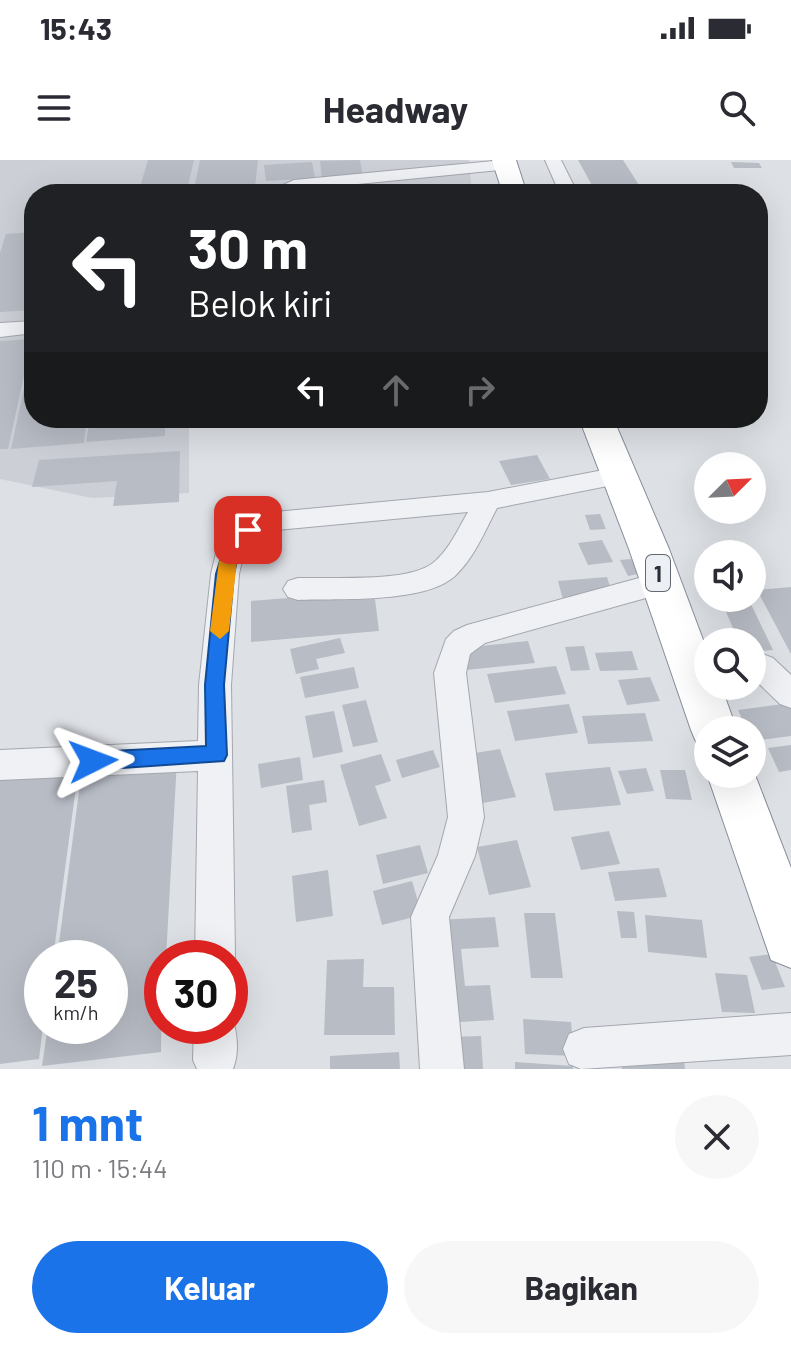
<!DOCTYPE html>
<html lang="id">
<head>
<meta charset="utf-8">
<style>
  body { margin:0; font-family:Barlow,sans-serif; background:#f7f7f7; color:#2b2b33; height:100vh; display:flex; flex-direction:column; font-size:30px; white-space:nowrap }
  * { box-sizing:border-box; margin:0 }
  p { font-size:26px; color:#7c7c81 }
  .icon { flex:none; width:44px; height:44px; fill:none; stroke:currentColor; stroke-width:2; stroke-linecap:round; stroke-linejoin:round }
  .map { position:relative; height:909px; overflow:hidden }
  .sheet { display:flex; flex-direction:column; background:#fff; flex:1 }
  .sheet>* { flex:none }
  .top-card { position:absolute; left:24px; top:24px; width:744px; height:244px; border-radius:32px; box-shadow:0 8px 32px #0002; background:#202124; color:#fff; overflow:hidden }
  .needle { width:52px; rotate:66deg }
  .fabs { position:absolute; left:694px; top:292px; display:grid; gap:16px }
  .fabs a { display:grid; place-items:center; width:72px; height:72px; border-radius:50%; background:#fff; box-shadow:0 8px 32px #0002; font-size:40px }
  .speed { position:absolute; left:24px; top:780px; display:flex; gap:16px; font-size:40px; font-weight:700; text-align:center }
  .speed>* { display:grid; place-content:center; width:104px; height:104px; border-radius:50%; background:#fff; box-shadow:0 8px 32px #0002; line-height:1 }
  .speed small { font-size:20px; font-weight:400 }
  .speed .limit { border:12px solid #d22; background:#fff; color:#111 }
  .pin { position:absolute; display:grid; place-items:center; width:68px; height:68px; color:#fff; margin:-34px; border-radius:16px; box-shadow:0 4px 12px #0006 }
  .me { position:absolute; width:88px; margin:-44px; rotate:87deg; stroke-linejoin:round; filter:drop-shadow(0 0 6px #0008) }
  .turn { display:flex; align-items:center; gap:28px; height:168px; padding:0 32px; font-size:36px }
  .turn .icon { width:104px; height:104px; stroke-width:2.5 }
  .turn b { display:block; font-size:56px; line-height:68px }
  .lanes { display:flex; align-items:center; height:76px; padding:0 32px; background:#0003; justify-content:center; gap:40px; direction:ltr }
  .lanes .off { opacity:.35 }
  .round { display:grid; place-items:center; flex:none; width:84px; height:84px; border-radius:42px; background:#f7f7f7 }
  .overview { display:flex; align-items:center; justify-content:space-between; height:136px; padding:0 32px }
  h1 { font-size:48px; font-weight:700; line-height:60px; color:#1a73e8 }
  .action { display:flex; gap:16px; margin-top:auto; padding:16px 32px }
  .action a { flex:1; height:92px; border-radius:48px; background:#1a73e8; color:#fff; font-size:32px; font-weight:700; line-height:92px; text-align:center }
  .action a+a { background:#f7f7f7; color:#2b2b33 }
  .status { display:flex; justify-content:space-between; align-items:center; height:56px; padding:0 40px; background:#fff; direction:ltr }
  .status svg { height:22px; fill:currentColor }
  header { display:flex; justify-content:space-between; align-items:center; height:104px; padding:0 32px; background:#fff; font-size:36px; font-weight:700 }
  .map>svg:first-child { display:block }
  .built { fill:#cccfd6 }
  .building { fill:#b8bcc5 }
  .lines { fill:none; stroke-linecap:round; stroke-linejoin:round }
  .minor-casing { stroke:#a3a7ae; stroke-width:2 }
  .highway-casing { stroke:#868e9a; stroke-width:2 }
  .minor { fill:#eff1f4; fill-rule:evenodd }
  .highway { fill:#fff; fill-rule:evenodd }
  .route { fill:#1a73e8; stroke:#114b97; stroke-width:2 }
  .slow { fill:#f59e0b }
  .labels { text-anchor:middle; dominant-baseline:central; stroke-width:6; stroke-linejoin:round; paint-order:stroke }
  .shield { fill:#eceff3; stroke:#636872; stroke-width:2 }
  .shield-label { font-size:22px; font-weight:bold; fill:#282e3a }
</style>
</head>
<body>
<div class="status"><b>15:43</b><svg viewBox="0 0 49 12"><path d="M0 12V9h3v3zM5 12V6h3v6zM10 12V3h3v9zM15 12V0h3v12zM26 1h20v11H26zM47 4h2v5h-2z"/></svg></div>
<header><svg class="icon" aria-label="menu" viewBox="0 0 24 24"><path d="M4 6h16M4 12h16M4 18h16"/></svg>Headway<svg class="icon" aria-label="search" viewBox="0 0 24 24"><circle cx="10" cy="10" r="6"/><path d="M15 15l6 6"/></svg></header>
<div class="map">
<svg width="791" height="909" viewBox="0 0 791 909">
  <rect width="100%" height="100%" fill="#dde0e5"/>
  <!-- built -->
  <path class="built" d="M0 0H469L472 34H34V258H189V333L92 338 0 319Z"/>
  <!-- building -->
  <path class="building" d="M148 0H194L186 34H138Z
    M200 0H258L255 27 194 29Z
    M360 0 363 17 322 19 320 1Z
    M578 0H623L639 25 593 27Z
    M312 2 315 18 266 21 264 5Z
    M731 2 759 3 762 8H734Z
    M449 29 452 34H403V32Z
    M34 72V150L0 152V93L6 74Z
    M32 179 8 289H0V181Z
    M33 186 34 258H87L84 283 11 289Z
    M90 258H165V276L86 282Z
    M180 291 179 342 113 346 117 321 32 327 39 300Z
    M537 295 550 319 511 325 499 301Z
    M600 354 606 369 590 370 585 355Z
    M602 380 613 402 588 405 578 383Z
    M631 399 638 414 628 416 620 400Z
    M607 417 613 436 563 440 558 421Z
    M791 427V494L757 430Z
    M374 431 379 471 251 482V441Z
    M720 438H748L773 490 752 492V482H739Z
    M340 478 345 493 316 499 319 509 296 514 290 489Z
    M528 481 535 503 466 510 461 488Z
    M584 486 590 510 571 511 565 487Z
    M632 491 638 510 600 511 595 493Z
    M556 506 566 534 495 543 487 514Z
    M354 507 359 528 305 538 300 517Z
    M650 517 660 541 627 545 618 520Z
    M366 540 378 582 353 587 342 545Z
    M791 543V576L753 581 752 570H747L738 550Z
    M569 544 578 573 515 581 507 551Z
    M334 551 343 592 313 598 305 556Z
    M645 553 653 581 588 584 582 556Z
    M791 585V610L779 612 768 588Z
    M500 589 516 637 483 643 469 594Z
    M433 590 440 607 402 618 396 600Z
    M381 594 391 621 375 626 387 658 359 666 340 605Z
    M300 597 303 620 261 628 258 604Z
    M177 600 166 798H162L161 892 42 906 48 866H110V798H57L82 609Z
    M79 605 53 798H42L43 866 39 899 0 904V612Z
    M610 607 621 645 554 651 545 613Z
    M646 608 654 631 627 634 618 611Z
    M660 610H685L692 640 666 639Z
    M324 620 327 642 309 645 312 670 292 673 286 626Z
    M609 671 620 704 581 710 571 677Z
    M517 680 531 727 489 735 477 687Z
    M420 685 428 713 383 724 376 695Z
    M659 708 667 737 615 741 608 712Z
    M328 710 333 756 296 762 292 716Z
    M412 721 422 755 382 765 373 731Z
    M617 751 634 752 637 778H621Z
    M524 753H555L563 818H531Z
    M645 755 702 760 707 798 648 792Z
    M495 757 499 787 461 789 465 826 490 825 494 860 443 863 438 760Z
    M772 794 785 827 762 830 749 797Z
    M364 799 363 827H394L395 875H324L327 800Z
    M715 813 747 815 755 853 722 852Z
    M523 859 571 862 574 896 525 894Z
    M481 876 483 909H448L446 877Z
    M399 892 400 909H330V896Z
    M621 893 684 901 685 909H622Z
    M515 902 573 906V909H515Z"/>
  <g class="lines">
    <defs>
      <path id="minor" d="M504 0 511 1 513 5 511 9 297 30 288 34H264L294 20Z
        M545 0H561L578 34H560Z
        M709 25 715 26 717 34H699L703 26Z
        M34 161V173L0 177V163Z
        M619 307 628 310 632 316 628 322 497 348C485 371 474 398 455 416 424 444 338 438 298 440L288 437 283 429 288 421 298 418C331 417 407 423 433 403 449 390 458 369 468 352L277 370 258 377 244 392 239 414 231 525 235 798 230 810V798H195L198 611 0 620V590L198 581 199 525 211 414 217 389 238 363 275 352 488 332Z
        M661 412 671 415 676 423 671 431 485 483 470 494 466 513 484 657 475 696 449 757 464 909H420L411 757 438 695 448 657 434 513 446 479 454 471 467 465Z
        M752 490 773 498 791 515V548L780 544 752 517Z
        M230 851C237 869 240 891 233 909H197L193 900 194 866H230Z
        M791 853V895L581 909 569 904 563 889 569 874 584 868Z"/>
      <path id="highway" d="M492 0H516L527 34H503Z
        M579 258H613L669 389 708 493V526H721L737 570H708V588L697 584 691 570 629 389Z
        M752 607 791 708V808L771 800 707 614 708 611V614H752Z"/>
    </defs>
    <!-- minor casing -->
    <use href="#minor" class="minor-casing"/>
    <!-- highway casing -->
    <use href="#highway" class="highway-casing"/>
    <!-- minor -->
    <use href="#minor" class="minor"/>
    <!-- highway -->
    <use href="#highway" class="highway"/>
  </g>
  <!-- route -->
  <path class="route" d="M248 365 256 370 239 391 234 414 224 525 227 595 224 601 93 610 85 607 82 601 85 595 93 592 206 586 205 525 216 414 225 385 242 366Z"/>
  <!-- slow -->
  <path class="slow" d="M228 395 237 401 229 471 220 479 210 471 219 401Z"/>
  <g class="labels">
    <!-- shield labels -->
    <rect class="shield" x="646" y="395" width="24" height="36" rx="6"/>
    <g class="shield-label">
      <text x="658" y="413">1</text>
    </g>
  </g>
</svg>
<div class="fabs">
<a><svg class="needle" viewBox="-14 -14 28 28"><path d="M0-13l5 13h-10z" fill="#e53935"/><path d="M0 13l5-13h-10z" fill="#7c7c81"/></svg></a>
<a><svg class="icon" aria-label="sound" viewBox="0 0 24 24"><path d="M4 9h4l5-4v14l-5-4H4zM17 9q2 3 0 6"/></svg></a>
<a><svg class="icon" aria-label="search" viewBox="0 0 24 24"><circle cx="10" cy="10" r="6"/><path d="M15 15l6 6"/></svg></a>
<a><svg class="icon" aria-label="layers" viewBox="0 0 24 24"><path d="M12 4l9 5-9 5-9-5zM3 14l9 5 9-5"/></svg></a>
</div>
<div class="speed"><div>25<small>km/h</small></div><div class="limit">30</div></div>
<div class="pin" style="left:248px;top:370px;background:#d93025"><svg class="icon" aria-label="arrive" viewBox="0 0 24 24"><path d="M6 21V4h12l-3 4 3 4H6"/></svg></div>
<svg class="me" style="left:93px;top:601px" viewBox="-20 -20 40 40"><path d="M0-17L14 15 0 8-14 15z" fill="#1a73e8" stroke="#fff" stroke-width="4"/></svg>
<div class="top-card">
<div class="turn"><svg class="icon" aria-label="left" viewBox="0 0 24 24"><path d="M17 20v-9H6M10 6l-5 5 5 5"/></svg><div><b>30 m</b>Belok kiri</div></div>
<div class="lanes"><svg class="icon" aria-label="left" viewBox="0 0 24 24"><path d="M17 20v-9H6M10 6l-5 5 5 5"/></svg><svg class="icon off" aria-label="ahead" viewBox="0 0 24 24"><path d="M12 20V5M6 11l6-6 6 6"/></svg><svg class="icon off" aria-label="right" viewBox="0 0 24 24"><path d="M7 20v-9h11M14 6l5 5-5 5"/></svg></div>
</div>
</div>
<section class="sheet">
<div class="overview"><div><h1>1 mnt</h1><p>110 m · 15:44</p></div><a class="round"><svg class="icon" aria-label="close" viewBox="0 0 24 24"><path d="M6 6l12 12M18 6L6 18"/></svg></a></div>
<div class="action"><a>Keluar</a><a>Bagikan</a></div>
</section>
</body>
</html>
